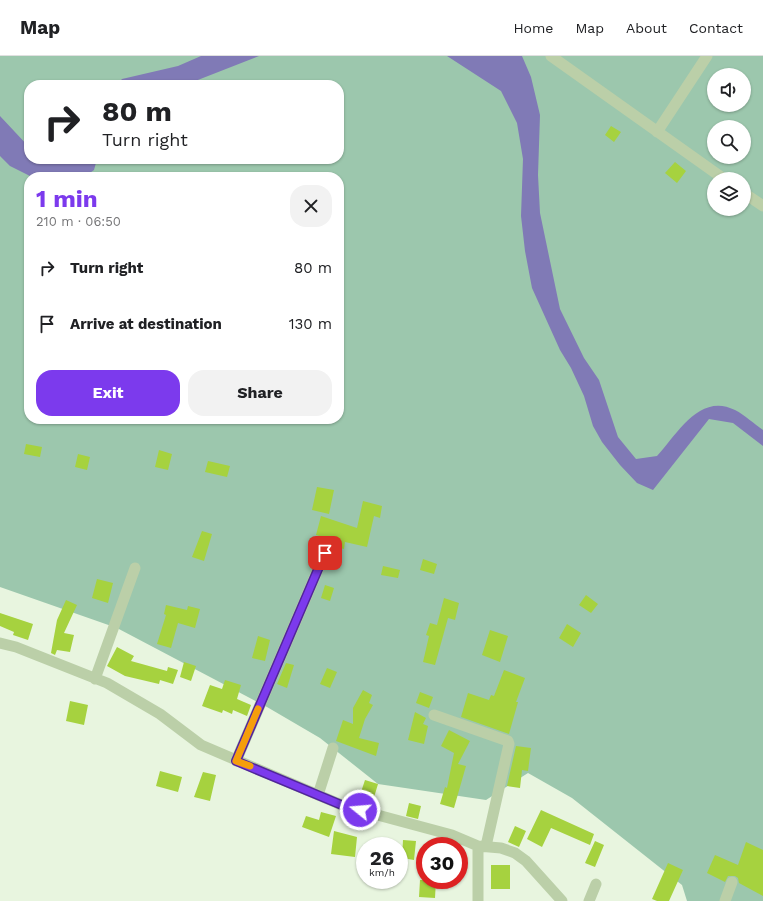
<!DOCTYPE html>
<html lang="en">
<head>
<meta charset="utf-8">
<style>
  body { margin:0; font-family:"Work Sans",sans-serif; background:#f2f2f2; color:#202124; height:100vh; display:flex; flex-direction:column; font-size:15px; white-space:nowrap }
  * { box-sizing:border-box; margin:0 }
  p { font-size:13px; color:#757577 }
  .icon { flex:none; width:22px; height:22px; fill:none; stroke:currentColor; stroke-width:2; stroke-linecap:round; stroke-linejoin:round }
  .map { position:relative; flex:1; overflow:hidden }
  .details { position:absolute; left:24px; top:116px; width:320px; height:252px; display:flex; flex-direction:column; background:#fff; border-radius:16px; box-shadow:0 1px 3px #0004 }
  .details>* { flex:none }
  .guide { position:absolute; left:24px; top:24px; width:320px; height:84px; border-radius:16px; box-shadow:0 1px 3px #0004; background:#fff; color:#202124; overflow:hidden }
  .fabs { position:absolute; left:707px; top:12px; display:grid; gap:8px }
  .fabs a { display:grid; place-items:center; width:44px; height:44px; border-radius:50%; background:#fff; box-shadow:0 1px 3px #0004; font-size:20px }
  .speed { position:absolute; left:356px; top:781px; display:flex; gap:8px; font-size:20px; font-weight:700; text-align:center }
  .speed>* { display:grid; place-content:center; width:52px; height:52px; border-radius:50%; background:#fff; box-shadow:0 1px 3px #0004; line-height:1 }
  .speed small { font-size:10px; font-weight:400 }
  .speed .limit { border:6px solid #d22; background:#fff; color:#111 }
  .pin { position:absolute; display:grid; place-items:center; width:34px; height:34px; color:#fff; margin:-17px; border-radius:8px; box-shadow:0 2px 6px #0006 }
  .me { position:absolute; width:44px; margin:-22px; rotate:287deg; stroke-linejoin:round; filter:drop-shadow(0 0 3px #0008) }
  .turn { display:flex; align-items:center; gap:14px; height:84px; padding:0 12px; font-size:18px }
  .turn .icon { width:52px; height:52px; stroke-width:2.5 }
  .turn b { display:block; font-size:28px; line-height:34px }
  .round { display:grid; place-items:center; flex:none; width:42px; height:42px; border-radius:16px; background:#f2f2f2 }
  .summary { display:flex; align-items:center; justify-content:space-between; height:68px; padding:0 12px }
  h1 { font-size:24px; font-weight:700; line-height:30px; color:#7c3aed }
  .cta { display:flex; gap:8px; margin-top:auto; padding:8px 12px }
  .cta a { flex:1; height:46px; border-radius:16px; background:#7c3aed; color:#fff; font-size:16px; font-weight:700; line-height:46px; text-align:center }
  .cta a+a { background:#f2f2f2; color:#202124 }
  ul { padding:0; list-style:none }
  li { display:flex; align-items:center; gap:12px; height:56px; padding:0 12px }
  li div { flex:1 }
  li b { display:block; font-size:15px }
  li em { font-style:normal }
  header { display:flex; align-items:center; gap:24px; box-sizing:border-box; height:56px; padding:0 20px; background:#fff; border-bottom:1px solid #e0e0e0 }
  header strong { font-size:19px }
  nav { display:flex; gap:22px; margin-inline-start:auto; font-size:14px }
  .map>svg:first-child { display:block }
  .green { fill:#9cc7ad; fill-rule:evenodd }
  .water { fill:#807ab6 }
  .building { fill:#a6d23f }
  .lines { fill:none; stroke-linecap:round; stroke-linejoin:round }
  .minor { stroke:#bbcfa8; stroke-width:11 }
  .route-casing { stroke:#51269a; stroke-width:10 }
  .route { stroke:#7c3aed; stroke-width:7 }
  .slow { stroke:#f59e0b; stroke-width:7 }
</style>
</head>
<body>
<header>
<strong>Map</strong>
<nav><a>Home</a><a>Map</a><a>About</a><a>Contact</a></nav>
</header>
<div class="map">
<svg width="763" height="845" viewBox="0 0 763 845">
  <rect width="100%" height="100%" fill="#e8f5df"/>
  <!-- green -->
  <path class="green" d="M0 0H763V845H687L682 829 572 742 528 717 486 744 378 728 320 682 267 651 117 572 0 531ZM714 19H744V49H714ZM29 29H339V103H29ZM714 71H744V101H714ZM29 121H339V363H29ZM714 123H744V153H714Z"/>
  <!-- water -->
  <path class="water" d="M201 0H259L185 29H117L122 23 178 10Z
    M447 0H522L531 21 540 59 538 119 540 157 560 253 584 302 599 324 618 381 636 403 657 400C677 378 700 336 735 354 745 359 754 368 763 374V390L733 367 709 363 653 434 637 427 620 409 602 386 593 370 584 340 571 312 560 294 532 232 525 195 521 160 523 103 517 67 501 35Z
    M0 60 29 91V103H40L44 106 65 103H97L94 114 84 121H32L10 110 0 100Z"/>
  <!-- building -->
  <path class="building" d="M611 70 621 76 614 86 605 79Z
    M675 106 686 115 677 127 665 117Z
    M26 388 42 391 40 401 24 398Z
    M159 394 172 398 168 414 155 411Z
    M78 398 90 401 87 414 75 411Z
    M208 405 230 410 227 421 205 416Z
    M317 431 334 434 329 458 312 454Z
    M363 445 382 450 380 462 374 460 367 491 345 486 344 493 327 488 329 483 316 479 321 460 357 472Z
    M202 475 212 478 204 505 192 501Z
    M423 503 437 508 434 518 420 514Z
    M383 510 400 514 398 522 381 519Z
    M97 523 113 527 108 547 92 542Z
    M325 529 334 532 330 545 321 542Z
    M586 539 598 548 591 557 579 549Z
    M444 542 459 547 455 564 448 562 435 609 423 606 429 580 426 579 430 567 437 569Z
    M66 544 77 549 64 577 74 579 70 596 57 594 55 599 51 597 57 564Z
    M166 549 187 554 188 550 200 553 195 572 178 567 171 592 157 588 166 559 164 558Z
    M0 557 33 568 28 584 13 579 14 576 0 570Z
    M567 568 581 577 573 591 559 582Z
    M490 574 508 580 500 606 482 599Z
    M258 580 270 584 265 605 252 602Z
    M117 591 134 600 131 605 167 615 168 611 178 614 173 628 160 624 159 628 125 620 107 610Z
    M184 606 196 610 191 625 180 621Z
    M286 607 294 609 287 632 277 628Z
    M327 612 337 616 330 632 320 628Z
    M504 614 525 622 516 646H518L509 678 461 661 468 637 489 644 491 639 494 640Z
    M225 624 241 629 237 643 251 649 247 660 233 654 232 658 223 654 222 657 202 650 210 629 222 633Z
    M363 634 372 639 369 647 373 649 365 663 359 682 379 687 376 700 336 685 343 664 353 668V652Z
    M420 636 433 641 429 652 416 647Z
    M70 645 88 649 84 669 66 665Z
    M415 656 426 662 423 668 428 670 424 688 408 684Z
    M449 674 470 685 458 708 466 710 454 752 440 748 445 731 447 732 454 697 441 690Z
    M516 690 531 692 528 715 522 714 520 732 507 730Z
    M160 715 182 721 178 736 156 730Z
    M203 716 216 719 210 745 194 741Z
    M365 724 378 728 372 748 358 745Z
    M409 747 421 750 418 763 406 760Z
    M541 754 594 778 590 789 551 772 542 791 527 783Z
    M321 756 336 760 329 781 302 771 306 760 319 764Z
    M515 770 526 775 519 791 508 786Z
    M334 775 357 781 355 801 331 798Z
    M403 784 416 785 414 804 402 802Z
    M595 785 604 789 595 811 585 807Z
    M746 786 763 794V840L739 827 738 822 735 820H728L725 826 707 817 715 799 738 809Z
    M668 807 683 814 669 845H657L652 843Z
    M491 809H510V833H491Z
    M420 824H436L435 842 419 841Z"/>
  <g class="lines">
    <!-- minor -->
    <path class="minor" d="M551 0 724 123
      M657 76 707 0
      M744 137 763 150
      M0 587 16 591 107 627 160 658 201 689 344 750 452 779 478 790 501 792 515 797 526 805 562 845
      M95 623 135 512
      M434 659 508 685 509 688 486 790
      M236 705 325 497
      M318 739 333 692
      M478 845V790
      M589 845 596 828
      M725 845 732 826"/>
  </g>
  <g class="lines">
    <defs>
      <path id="route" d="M325 497 236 705 344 750 360 754"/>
    </defs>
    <!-- route casing -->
    <use href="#route" class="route-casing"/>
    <!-- route -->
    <use href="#route" class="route"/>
    <!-- slow -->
    <path class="slow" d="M250 710 236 705 258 653"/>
  </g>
</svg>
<div class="fabs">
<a><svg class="icon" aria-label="sound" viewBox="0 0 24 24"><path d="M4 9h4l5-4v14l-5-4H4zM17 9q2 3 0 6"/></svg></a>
<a><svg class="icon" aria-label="search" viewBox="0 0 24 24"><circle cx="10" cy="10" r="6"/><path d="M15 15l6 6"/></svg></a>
<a><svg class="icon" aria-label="layers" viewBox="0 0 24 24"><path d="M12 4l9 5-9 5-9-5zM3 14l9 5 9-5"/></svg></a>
</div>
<div class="speed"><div>26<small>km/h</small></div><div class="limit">30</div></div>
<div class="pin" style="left:325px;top:497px;background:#d93025"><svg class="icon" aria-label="arrive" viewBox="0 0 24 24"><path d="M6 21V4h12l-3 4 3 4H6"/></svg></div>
<svg class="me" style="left:360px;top:754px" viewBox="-20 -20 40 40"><circle r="17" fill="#7c3aed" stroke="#fff" stroke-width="3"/><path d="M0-11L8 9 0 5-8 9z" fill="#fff"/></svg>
<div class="guide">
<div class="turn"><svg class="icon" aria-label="right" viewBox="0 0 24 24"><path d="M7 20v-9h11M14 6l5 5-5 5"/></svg><div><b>80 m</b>Turn right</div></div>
</div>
<section class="details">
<div class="summary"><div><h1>1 min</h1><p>210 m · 06:50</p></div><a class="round"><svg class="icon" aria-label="close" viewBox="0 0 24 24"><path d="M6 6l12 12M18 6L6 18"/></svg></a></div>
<ul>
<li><svg class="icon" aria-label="right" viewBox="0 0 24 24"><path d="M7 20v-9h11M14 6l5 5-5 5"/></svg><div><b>Turn right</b></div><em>80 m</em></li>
<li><svg class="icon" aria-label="arrive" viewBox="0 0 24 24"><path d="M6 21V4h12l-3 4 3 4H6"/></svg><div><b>Arrive at destination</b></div><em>130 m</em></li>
</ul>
<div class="cta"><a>Exit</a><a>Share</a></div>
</section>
</div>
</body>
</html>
